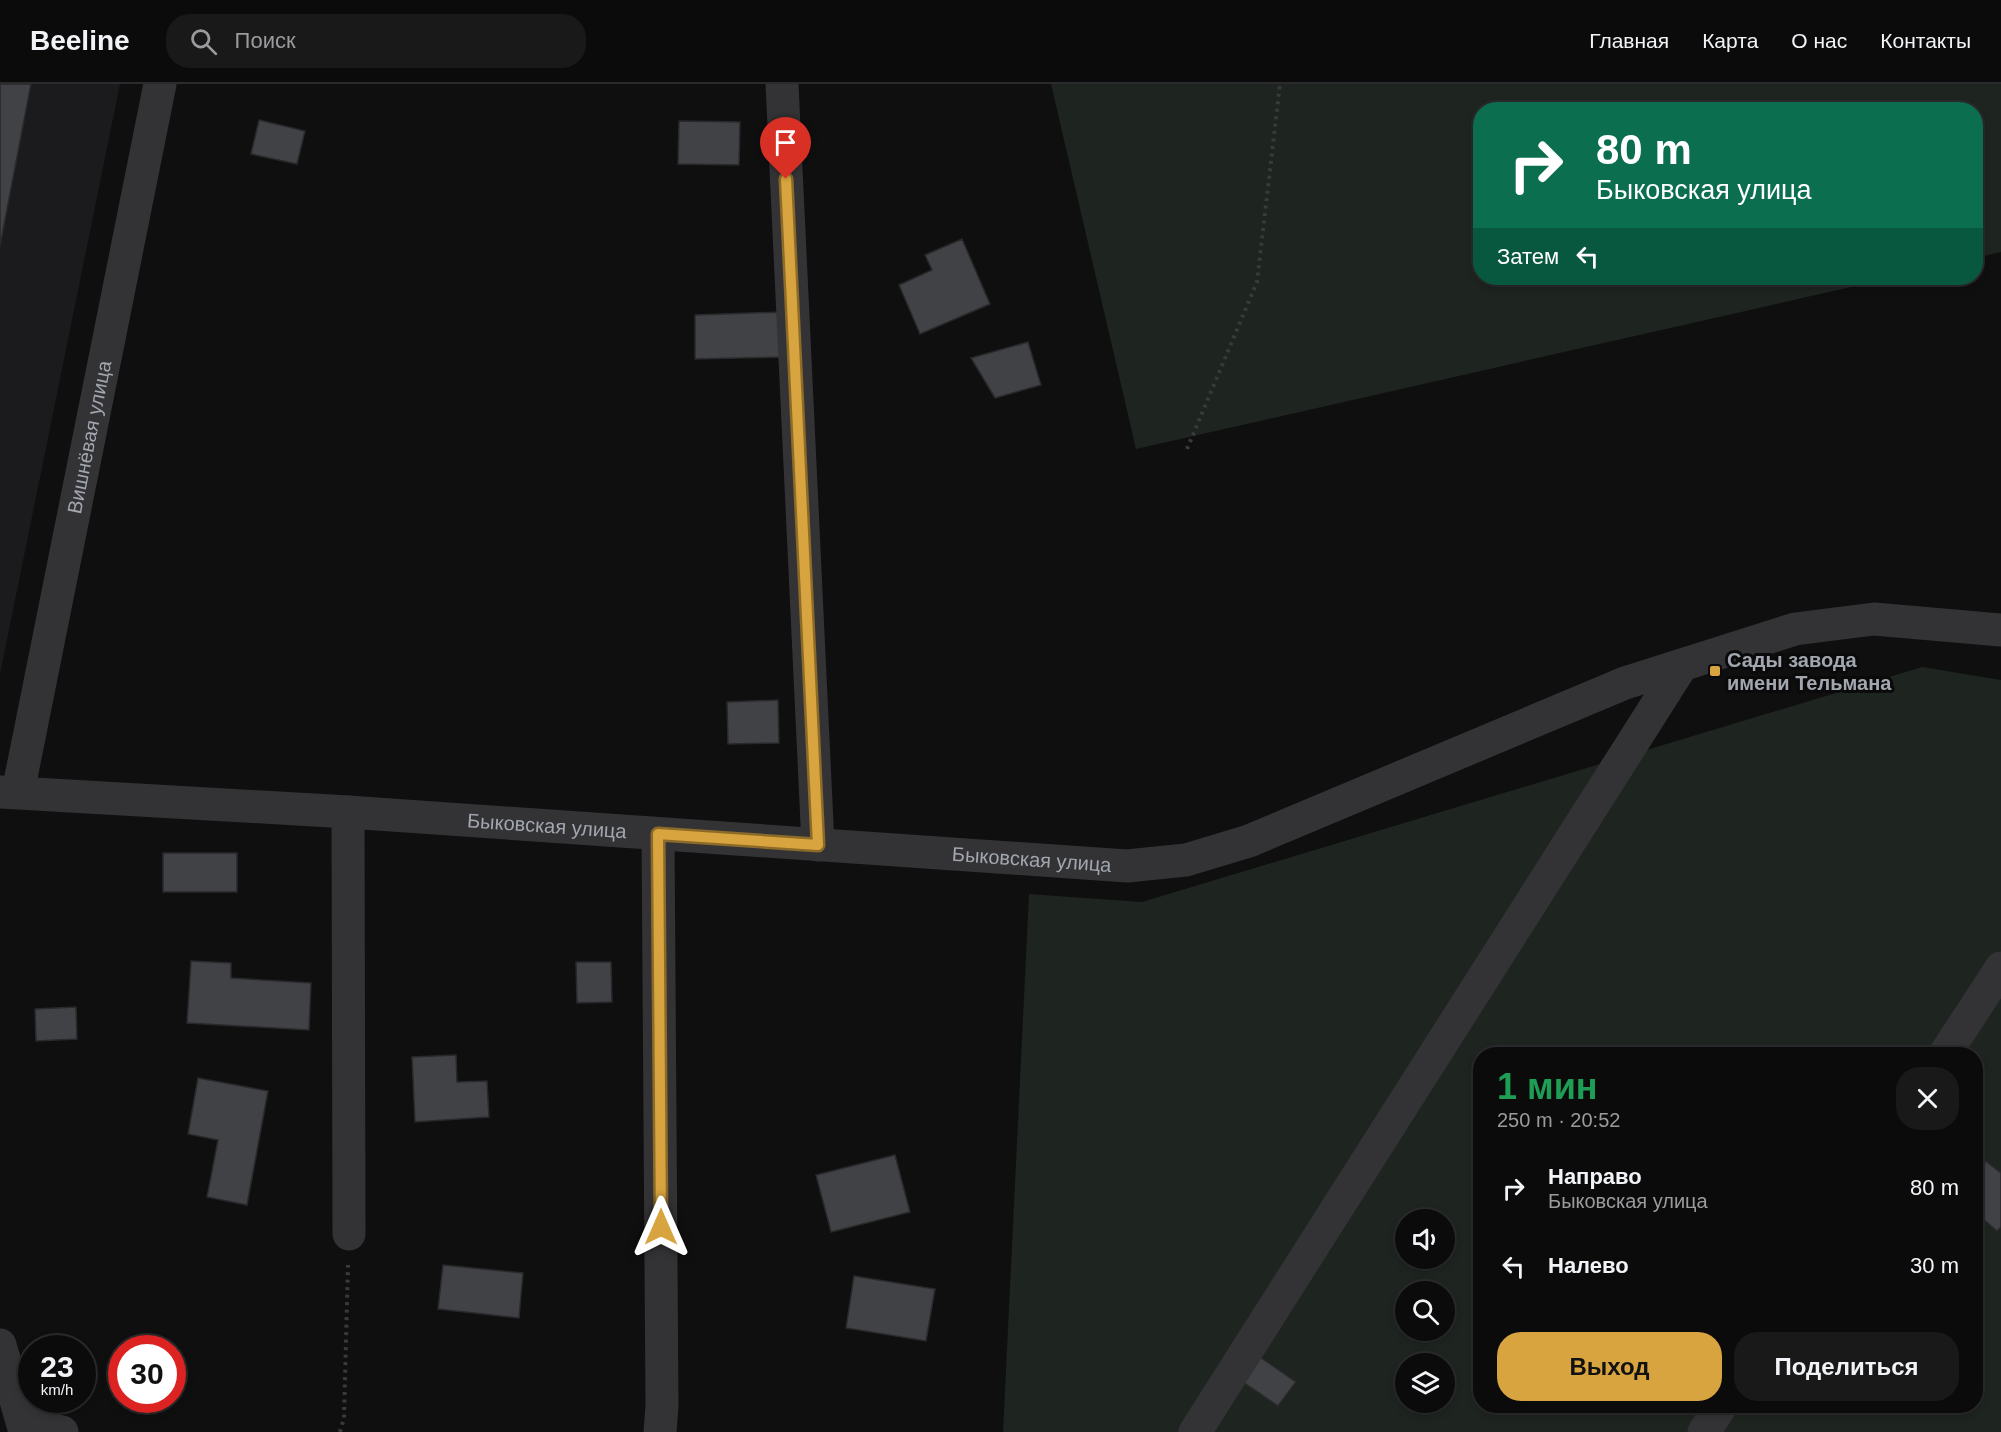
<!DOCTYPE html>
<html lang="ru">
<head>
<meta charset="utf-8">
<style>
  body { margin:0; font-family:Helvetica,sans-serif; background:#19191a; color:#f1f3f6; height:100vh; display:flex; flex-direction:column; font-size:22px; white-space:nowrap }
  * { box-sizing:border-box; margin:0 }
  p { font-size:20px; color:#9a9b9d }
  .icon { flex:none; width:33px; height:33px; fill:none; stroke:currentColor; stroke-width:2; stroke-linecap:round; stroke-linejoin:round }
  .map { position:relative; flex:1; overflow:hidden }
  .side { position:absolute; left:1473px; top:963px; width:510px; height:366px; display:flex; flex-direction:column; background:#0b0b0c; border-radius:24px; box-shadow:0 3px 9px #0003,0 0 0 2px #2b2b2d }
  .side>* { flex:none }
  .hud { position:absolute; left:1473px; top:18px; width:510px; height:183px; border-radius:24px; box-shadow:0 3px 9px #0003,0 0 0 2px #2b2b2d; background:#0b6e4f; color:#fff; overflow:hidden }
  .buttons { position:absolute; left:1395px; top:1125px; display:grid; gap:12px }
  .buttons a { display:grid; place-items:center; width:60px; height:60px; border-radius:50%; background:#0b0b0c; box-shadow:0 3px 9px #0003,0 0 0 2px #2b2b2d; font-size:30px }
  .speed { position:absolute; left:18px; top:1251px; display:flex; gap:12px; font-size:30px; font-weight:700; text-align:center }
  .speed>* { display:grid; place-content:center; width:78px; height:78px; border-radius:50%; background:#0b0b0c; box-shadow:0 3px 9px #0003,0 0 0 2px #2b2b2d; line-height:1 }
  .speed small { font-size:15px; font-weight:400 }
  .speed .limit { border:9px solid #d22; background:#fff; color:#111 }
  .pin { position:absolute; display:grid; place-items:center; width:51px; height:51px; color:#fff; margin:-62px -26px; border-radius:50% 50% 50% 0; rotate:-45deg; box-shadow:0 0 6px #0007 }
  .pin .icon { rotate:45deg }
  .me { position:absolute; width:66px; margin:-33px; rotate:0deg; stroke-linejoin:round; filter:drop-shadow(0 0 4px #0008) }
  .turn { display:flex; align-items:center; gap:21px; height:126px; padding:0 24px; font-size:27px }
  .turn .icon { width:78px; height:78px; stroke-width:2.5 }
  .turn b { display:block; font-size:42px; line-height:51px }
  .then { display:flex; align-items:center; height:57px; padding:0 24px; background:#0003; gap:12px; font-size:22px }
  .round { display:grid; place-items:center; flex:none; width:63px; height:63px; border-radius:24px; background:#19191a }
  .head { display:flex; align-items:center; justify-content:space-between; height:102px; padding:0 24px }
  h1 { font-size:36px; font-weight:800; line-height:45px; color:#1e9e55 }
  .cta { display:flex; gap:12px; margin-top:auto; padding:12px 24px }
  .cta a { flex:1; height:69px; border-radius:24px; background:#d8a43f; color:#111; font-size:24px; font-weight:800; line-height:69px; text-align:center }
  .cta a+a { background:#19191a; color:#f1f3f6 }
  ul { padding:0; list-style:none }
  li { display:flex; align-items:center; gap:18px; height:78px; padding:0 24px }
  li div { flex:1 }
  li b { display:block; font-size:22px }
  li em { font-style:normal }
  header { display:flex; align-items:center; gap:36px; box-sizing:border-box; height:84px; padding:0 30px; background:#0b0b0c; border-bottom:2px solid #2b2b2d }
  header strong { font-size:28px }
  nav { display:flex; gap:33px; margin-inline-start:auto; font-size:21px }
  .search { width:420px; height:54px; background:#19191a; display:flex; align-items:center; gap:15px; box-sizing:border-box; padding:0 21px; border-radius:24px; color:#9a9b9d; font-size:22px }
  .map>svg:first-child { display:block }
  .built { fill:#1b1b1d }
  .green { fill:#1e241f; fill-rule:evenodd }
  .building { fill:#414245; stroke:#29292c; stroke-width:1.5 }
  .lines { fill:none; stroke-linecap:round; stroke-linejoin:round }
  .path { stroke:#393a3d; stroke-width:4; stroke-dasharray:3 4.5; stroke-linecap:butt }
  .minor { stroke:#333336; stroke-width:33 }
  .route-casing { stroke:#8c6b29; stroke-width:15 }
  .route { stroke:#d8a43f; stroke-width:10 }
  .poi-dot { fill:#d8a43f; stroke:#0a0a0b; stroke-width:2 }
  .labels { text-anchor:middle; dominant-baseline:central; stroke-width:6; stroke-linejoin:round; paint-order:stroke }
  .street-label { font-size:20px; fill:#a2a6af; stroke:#0a0a0b }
  .poi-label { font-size:20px; font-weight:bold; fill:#a2a6af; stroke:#0a0a0b; text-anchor:start }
</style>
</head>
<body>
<header>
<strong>Beeline</strong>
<div class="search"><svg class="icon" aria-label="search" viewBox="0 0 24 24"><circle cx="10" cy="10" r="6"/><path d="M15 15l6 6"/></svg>Поиск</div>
<nav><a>Главная</a><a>Карта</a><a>О нас</a><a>Контакты</a></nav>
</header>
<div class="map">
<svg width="2001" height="1348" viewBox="0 0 2001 1348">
  <rect width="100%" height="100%" fill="#0f0f10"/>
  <!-- built -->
  <path class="built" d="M0 0H120L0 590Z"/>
  <!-- green -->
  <path class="green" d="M1051 0H2001V168L1976 174V26H1480V194H1891L1136 365Z
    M1922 583 2001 596V1348H1003L1029 810 1142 818ZM1480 970H1976V1322H1480ZM1406 1136H1444V1174H1406ZM1406 1208H1444V1246H1406ZM1406 1280H1444V1318H1406Z"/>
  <!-- building -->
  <path class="building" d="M0 0H31L0 162Z
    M259 36 305 47 297 80 251 70Z
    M679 37 740 38 739 81 678 80Z
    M962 155 990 220 920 250 899 201 932 186 925 171Z
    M782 228 783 273 695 275V231Z
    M1028 258 1041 301 995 314 971 274Z
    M778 616 779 659 728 660 727 618Z
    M163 769H237V808H163Z
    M191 877 231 879V894L311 899 309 946 187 939Z
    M576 878H611L612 918 577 919Z
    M76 923 77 955 36 957 35 925Z
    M456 971 457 998 487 997 489 1033 415 1038 412 973Z
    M198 994 268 1007 247 1121 207 1113 218 1056 188 1050Z
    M895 1071 910 1128 831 1148 816 1091Z
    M1986 1077 2001 1089V1143L1997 1147 1976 1129V1090Z
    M443 1181 523 1189 519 1234 438 1225Z
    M854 1192 935 1205 926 1257 846 1244Z
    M1260 1273 1296 1298 1278 1322 1243 1298Z"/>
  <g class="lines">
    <!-- path -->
    <path class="path" d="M1187 365 1257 198 1280 0
      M340 1348 344 1334 348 1181"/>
    <!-- minor -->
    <g class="minor">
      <path d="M782 0 818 761"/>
      <path id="s1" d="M0 708 348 728 1127 782 1186 776 1249 757 1625 599 1795 545 1874 535 2001 546"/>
      <path id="s2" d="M18 708 160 0"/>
      <path d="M348 728 349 1150"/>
      <path d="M658 750 662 1322 660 1348"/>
      <path d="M1945 970 2001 884"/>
      <path d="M0 1261 25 1348"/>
      <path d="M23 1338 62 1348"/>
      <path d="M1195 1348 1682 581"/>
      <path d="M1704 1348 1721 1322"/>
    </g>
  </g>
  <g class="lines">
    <defs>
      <path id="route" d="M661 1143 658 750 818 761 786 95"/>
    </defs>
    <!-- route casing -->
    <use href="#route" class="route-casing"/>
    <!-- route -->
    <use href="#route" class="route"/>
  </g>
  <!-- markers -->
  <rect class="poi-dot" x="1709" y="581" width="12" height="12" rx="3"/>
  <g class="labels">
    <!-- street labels -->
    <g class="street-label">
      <text stroke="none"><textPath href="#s2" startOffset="362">Вишнёвая улица</textPath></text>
      <text stroke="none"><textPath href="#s1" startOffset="548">Быковская улица</textPath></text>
      <text stroke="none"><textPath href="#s1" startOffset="1034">Быковская улица</textPath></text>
    </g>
    <!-- poi labels -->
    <g class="poi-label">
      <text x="1727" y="576">Сады завода<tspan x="1727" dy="23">имени Тельмана</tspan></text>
    </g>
  </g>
</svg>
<div class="buttons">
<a><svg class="icon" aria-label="sound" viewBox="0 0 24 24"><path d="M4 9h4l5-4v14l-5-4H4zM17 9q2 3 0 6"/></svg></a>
<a><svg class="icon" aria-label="search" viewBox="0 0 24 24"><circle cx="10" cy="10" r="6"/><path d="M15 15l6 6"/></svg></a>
<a><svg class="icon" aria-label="layers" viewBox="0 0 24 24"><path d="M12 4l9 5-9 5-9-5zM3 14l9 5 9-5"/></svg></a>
</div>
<div class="speed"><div>23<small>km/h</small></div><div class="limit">30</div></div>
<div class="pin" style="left:786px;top:95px;background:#d93025"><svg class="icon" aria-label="arrive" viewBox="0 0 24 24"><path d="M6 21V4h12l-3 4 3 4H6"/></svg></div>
<svg class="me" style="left:661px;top:1143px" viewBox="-20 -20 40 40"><path d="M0-17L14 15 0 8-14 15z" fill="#d8a43f" stroke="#fff" stroke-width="4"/></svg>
<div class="hud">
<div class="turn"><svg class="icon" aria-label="right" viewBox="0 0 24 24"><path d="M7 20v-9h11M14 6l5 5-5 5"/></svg><div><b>80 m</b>Быковская улица</div></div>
<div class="then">Затем<svg class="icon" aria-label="left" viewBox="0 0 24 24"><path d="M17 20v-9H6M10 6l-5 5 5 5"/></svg></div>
</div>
<section class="side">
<div class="head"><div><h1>1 мин</h1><p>250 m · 20:52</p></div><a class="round"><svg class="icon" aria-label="close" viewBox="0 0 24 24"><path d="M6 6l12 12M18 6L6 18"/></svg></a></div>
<ul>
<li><svg class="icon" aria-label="right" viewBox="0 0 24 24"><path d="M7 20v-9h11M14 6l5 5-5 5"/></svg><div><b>Направо</b><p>Быковская улица</p></div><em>80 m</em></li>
<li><svg class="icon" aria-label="left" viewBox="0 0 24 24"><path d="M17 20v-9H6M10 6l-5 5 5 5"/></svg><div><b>Налево</b></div><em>30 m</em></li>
</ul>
<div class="cta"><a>Выход</a><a>Поделиться</a></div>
</section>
</div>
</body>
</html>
